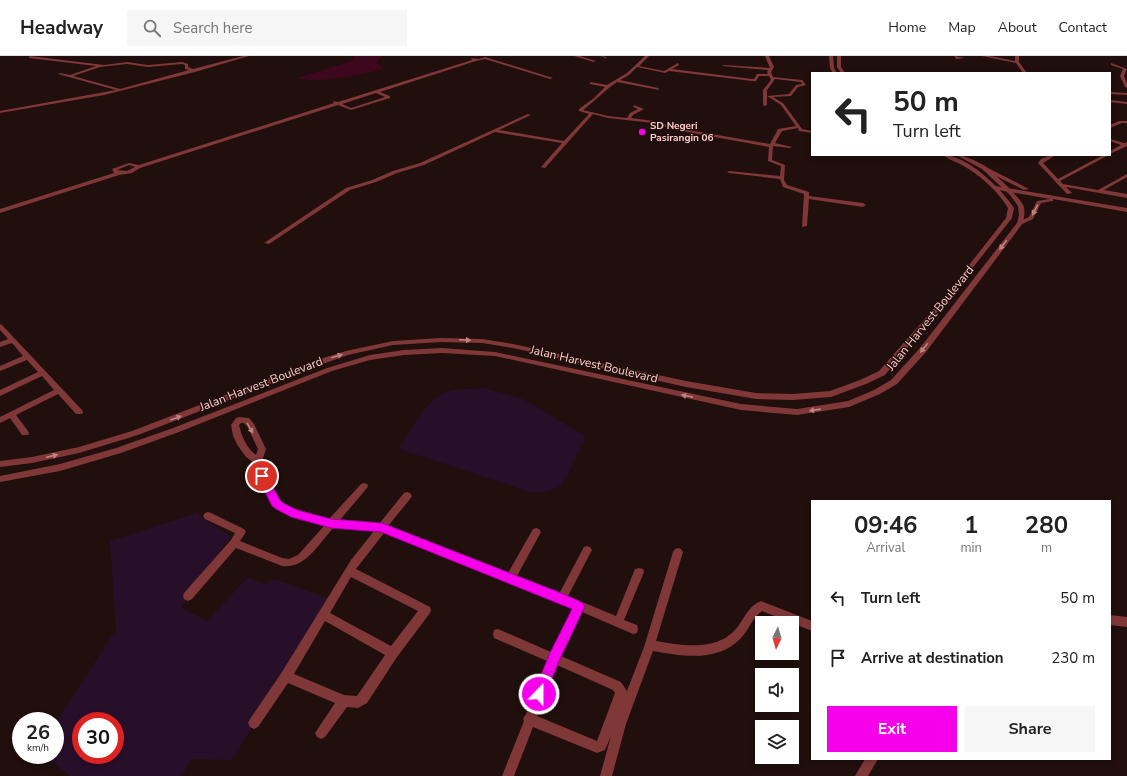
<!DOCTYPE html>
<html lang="en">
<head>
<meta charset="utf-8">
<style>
  body { margin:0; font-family:"Nunito Sans",sans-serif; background:#f6f6f6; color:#222; height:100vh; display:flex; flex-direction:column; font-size:15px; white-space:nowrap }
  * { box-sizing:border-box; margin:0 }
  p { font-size:13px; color:#767676 }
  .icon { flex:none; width:22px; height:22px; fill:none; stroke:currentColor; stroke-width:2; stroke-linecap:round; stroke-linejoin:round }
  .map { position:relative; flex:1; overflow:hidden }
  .side { position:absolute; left:811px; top:444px; width:300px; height:260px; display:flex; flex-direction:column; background:#fff; border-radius:0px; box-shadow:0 2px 6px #0003 }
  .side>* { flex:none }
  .hud { position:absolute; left:811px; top:16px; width:300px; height:84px; border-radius:0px; box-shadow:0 2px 6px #0003; background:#fff; color:#222; overflow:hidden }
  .needle { width:26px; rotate:185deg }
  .controls { position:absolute; left:755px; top:560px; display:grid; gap:8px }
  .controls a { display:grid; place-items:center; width:44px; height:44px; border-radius:0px; background:#fff; box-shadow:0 2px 6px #0003; font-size:20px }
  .speed { position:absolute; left:12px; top:656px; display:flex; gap:8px; font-size:20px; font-weight:700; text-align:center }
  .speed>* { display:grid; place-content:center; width:52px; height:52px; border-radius:50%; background:#fff; box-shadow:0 2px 6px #0003; line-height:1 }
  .speed small { font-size:10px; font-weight:400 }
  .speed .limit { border:6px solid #d22; background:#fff; color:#111 }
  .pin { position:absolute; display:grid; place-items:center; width:34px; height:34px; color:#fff; margin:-17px; border:2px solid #fff; border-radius:50%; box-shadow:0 1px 4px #0007 }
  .me { position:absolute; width:44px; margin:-22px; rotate:22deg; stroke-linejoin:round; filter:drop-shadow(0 0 3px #0008) }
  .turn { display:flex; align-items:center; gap:14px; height:84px; padding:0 16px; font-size:18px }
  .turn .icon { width:52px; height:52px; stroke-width:2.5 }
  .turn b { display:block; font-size:28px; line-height:34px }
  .eta { display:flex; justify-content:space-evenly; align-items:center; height:68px; text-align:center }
  .eta b { font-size:24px; font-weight:700; line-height:28px }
  .primary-button { display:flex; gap:8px; margin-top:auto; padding:8px 16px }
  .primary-button a { flex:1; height:46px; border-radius:0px; background:#f600ec; color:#fff; font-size:16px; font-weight:700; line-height:46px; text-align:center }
  .primary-button a+a { background:#f6f6f6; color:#222 }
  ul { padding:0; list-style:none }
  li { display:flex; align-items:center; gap:12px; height:60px; padding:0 16px }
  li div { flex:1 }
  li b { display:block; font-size:15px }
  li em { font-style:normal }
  header { display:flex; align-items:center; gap:24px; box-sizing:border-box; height:56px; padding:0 20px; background:#fff; border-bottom:1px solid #e0e0e0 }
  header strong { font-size:19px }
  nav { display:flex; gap:22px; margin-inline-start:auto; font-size:14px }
  .search { width:280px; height:36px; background:#f6f6f6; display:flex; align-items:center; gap:10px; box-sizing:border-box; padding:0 14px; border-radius:0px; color:#767676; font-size:15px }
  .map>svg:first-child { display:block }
  .green { fill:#270f2a; fill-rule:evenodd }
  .water { fill:#3d081e }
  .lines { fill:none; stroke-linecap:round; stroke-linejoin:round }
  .minor { fill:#7f3738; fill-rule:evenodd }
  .tertiary { fill:#7f3738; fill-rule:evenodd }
  .oneway { fill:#bf8282 }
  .route { fill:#f600ec; stroke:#a00099 }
  .poi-dot { fill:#f600ec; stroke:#200f0c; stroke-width:1.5 }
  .labels { text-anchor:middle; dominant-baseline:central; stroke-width:3; stroke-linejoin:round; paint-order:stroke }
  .far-poi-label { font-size:10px; font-weight:bold; fill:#ffcecb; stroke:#200f0c; text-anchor:start }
  .street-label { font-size:12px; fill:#ffcecb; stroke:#200f0c }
</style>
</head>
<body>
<header>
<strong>Headway</strong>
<div class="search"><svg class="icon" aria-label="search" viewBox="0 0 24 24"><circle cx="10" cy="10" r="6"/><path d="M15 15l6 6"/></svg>Search here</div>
<nav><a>Home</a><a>Map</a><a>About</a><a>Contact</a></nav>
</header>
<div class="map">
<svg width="1127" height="720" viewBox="0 0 1127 720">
  <rect width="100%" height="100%" fill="#200f0c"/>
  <!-- green -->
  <path class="green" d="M485 332 523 343 585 380C580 392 569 422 559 430 551 436 542 436 533 437L399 393C411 373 428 339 454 334 464 332 475 333 485 332Z
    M196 457 231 481 181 552 207 565 248 521 266 529 274 523 330 543 232 704 191 703 182 720H70L44 699H55V668L116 573 110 485ZM81 665H115V699H81Z"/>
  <!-- water -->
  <path class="water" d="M354 0H382L376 7 384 12C368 19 313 28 298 22L354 4Z"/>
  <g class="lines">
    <!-- minor -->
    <path class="minor" d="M30 0 104 9 127 6 148 9 182 6 188 8V11L193 13 243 0H249L195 16 104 39 0 57V55L116 34 58 18 60 17 70 19 96 10 29 2ZM127 8 148 11 182 8 185 9V13L189 14 120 33 73 20 100 11Z
      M574 0H580L596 5 594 6Z
      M600 0 607 1 605 2Z
      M645 0H649L639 10 664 15 678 7 679 9 672 13 752 23H754L757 18H768L767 16 768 14 722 10 724 9 770 12 765 0H769L774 11 771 16 773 21 802 24 806 29 798 31 791 40 773 41 783 47 802 73 812 75V77L799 75 798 72 782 75 775 87 792 91 790 92 773 90 772 104 785 109 784 124 787 129 809 136V140L863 147 866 149 863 151 809 143 807 170 802 171 804 138 783 131 780 123 729 117 727 116 729 115 780 120 781 110 768 105 769 91 676 74 653 67 608 62 593 58 545 112 541 111 562 87 495 76 424 109 397 117 376 126 350 134 269 188 264 187 346 132 372 124 393 115 420 107 528 58 531 59 499 74 564 85 589 58 579 55V53L594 42 605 31 590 28V26L607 29 627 17ZM637 11 665 17 669 15 752 25H756L759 20H769L771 24 763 34V49L765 50 767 49V34L775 23 801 26 802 28 796 29 789 38 767 40 781 49 796 70 778 73 770 88 677 72 654 65 631 62 633 59 644 53 634 49 633 51 638 53 630 57 627 62 608 60 583 54C595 45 605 34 617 26L659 34 658 32 620 24 629 19Z
      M829 0H833L834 12 837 17H833L830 12Z
      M837 0H841V11L845 17H841L837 11Z
      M954 0 965 2 956 3Z
      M982 0H990L1015 5V0H1019V6L1027 17H1023L1016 7Z
      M485 1 553 22 550 23 485 3 476 5 380 36 390 40V42L351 54 338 49 140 112 132 117 119 119 0 157V153L114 117 112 113 129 107 139 109 334 47 333 45 338 46 472 4 471 2 479 3ZM376 37 385 41 351 52 342 48ZM129 109 135 111 127 115 117 114Z
      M1111 7 1127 13 1124 20 1127 27V32L1125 31 1120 20 1123 13 1111 9Z
      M1110 36 1127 37V39L1110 38Z
      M1110 44 1127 46V48L1110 46Z
      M1119 65H1127V67H1122L1110 72V69Z
      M1110 83 1124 87 1127 86V90L1110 98V95L1121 89 1110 85Z
      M943 99C967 99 1001 132 1014 152L1012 162 948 243 885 319 866 328 831 341 793 344 756 343 686 331 513 292 482 287 441 286 393 289 348 299 320 309 138 379 79 397 32 407 0 411V405L32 401 79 391 132 375 314 305 346 295 393 285 441 282 482 283 513 288 686 325 756 337 793 338 830 335 860 324 879 315 944 241 1006 162 1008 152C997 134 981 120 962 109 956 106 948 103 943 99Z
      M956 99C965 99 976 105 985 110 993 116 1022 143 1024 151 1025 157 1024 162 1023 167L926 296 897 328 880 338 849 351 797 359 741 354 495 300 442 297 404 299 370 304 332 315 179 376 121 397 60 415 0 426V420L60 408 116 392 173 372 327 312 370 299 404 294 442 292 495 296 741 348 797 353 848 345 874 334 891 324 920 292 1017 167 1019 159 1018 150 1010 139 982 113Z
      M1050 99H1056L1043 107 1058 123 1103 99H1109L1060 125 1063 128 1098 134 1127 118V121L1104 134 1127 138V142L1066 131 1072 137 1067 138 1038 107 1041 103Z
      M0 268 2 269 82 354 83 356 82 358H76L58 338 16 359 28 375 29 377 28 379H22L10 362 0 367V361L54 334 42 320 0 340V334L38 316 27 304 0 315V310L23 300 12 287 0 291V286L8 283 0 274Z
      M239 361 249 362 254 368 266 393 262 405 266 420 279 444 287 450 329 463 361 428 364 427 367 428 368 430 367 432 339 465 379 468 404 437 407 436 410 437 412 440 410 443 388 470 508 517 533 473 536 472 539 473 541 476 517 520 560 536 584 491 587 490 590 491 592 494 568 540 616 560 635 513 639 512 643 513 644 516 624 564 637 569 638 573 637 577 633 578 582 556 561 600 621 626 627 635 644 591 673 496 675 493 678 492 681 493 683 496 656 585C685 590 720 596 739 569 746 559 749 550 761 545L812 565V575L762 555C752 562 749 574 741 582 718 607 682 600 653 595L626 668 612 720H600L611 680 605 694 597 697 533 671 514 720H502L524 665 523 663 526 658 547 605 494 582 493 578 494 574 498 573 551 596 573 552 384 477 356 513 430 551 431 554 430 557 397 601 367 647 358 652 347 651 325 681 321 683 317 681 315 677 335 647 288 627 258 671 254 673 250 671 248 667 250 663 282 616 351 504 374 475 333 472C319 488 305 513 282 510L236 492 192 543 188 545 184 543 183 540 184 537 231 484 235 477 205 463 203 460 205 457 208 456 211 457 244 473 246 476 240 485 282 502 289 503 298 499 324 470 281 456 273 450 258 420 254 407 246 401 238 390 233 380 231 369 236 362ZM241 367H244L247 370 258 393 256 399C246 391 242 381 239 369ZM351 521 418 555 391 590 330 557ZM325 565 385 599 357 640 344 639 294 618ZM557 609 613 634 615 637 597 685 537 660Z
      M1110 559 1127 561V571L1110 569Z
      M865 703H878L868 720H855Z"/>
    <!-- tertiary -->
    <path class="tertiary" d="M982 111H986L1029 133 1024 134 982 113Z
      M995 130 1127 152V156L1053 143V145L1041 147 1033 163 1020 169 1018 168V166L1029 161 1037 145 1050 143 993 133V131Z"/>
  </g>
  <!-- one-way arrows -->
  <defs><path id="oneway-solid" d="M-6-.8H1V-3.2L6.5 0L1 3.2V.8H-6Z"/></defs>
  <g class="oneway">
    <use href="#oneway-solid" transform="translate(1035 154) rotate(117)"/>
    <use href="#oneway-solid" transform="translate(1003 189) rotate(127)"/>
    <use href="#oneway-solid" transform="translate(465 284) rotate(2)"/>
    <use href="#oneway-solid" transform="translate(924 292) rotate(129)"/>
    <use href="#oneway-solid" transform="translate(337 300) rotate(-18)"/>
    <use href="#oneway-solid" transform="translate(687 340) rotate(-169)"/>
    <use href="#oneway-solid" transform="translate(815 354) rotate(172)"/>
    <use href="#oneway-solid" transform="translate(176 362) rotate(-20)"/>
    <use href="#oneway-solid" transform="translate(250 372) rotate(60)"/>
    <use href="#oneway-solid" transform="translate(52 400) rotate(-13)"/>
  </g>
  <!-- route -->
  <path class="route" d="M262 416 265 417 280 444 283 447 297 454 331 463 382 467 566 539 583 547 585 550 559 605 544 643 539 645 535 643 533 638 550 597 572 553 381 476 331 472 291 461 276 453 272 450 257 420 258 417Z"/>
  <!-- markers -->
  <circle class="poi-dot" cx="642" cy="76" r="4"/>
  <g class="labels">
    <!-- far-poi labels -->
    <g class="far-poi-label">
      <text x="650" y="70">SD Negeri<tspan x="650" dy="12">Pasirangin 06</tspan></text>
    </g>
    <!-- street labels -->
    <g class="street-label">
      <text transform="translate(930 262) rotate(-51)">Jalan Harvest Boulevard</text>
      <text transform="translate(594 308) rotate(13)">Jalan Harvest Boulevard</text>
      <text transform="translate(261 328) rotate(-21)">Jalan Harvest Boulevard</text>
    </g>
  </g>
</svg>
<div class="controls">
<a><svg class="needle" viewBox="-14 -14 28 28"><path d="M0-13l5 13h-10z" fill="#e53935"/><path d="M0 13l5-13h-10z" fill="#767676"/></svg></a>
<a><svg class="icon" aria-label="sound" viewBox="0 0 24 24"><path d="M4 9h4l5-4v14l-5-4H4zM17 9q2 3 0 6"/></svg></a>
<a><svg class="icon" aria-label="layers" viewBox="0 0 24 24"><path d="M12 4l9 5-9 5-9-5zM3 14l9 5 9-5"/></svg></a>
</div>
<div class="speed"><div>26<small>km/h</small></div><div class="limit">30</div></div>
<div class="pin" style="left:262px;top:420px;background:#d93025"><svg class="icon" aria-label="arrive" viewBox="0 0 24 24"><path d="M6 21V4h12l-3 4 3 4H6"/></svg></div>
<svg class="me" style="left:539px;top:638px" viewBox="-20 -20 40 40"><circle r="17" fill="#f600ec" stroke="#fff" stroke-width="3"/><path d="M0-11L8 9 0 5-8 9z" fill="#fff"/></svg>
<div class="hud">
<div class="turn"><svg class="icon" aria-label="left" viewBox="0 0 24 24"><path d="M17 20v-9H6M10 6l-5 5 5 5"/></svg><div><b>50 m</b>Turn left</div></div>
</div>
<section class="side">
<div class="eta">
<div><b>09:46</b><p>Arrival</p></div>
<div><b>1</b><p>min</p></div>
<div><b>280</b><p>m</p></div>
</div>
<ul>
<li><svg class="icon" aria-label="left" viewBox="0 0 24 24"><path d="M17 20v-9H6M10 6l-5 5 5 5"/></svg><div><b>Turn left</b></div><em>50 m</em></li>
<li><svg class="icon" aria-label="arrive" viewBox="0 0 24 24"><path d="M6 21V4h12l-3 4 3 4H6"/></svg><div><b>Arrive at destination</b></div><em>230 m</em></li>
</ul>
<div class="primary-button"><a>Exit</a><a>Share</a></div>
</section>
</div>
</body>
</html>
